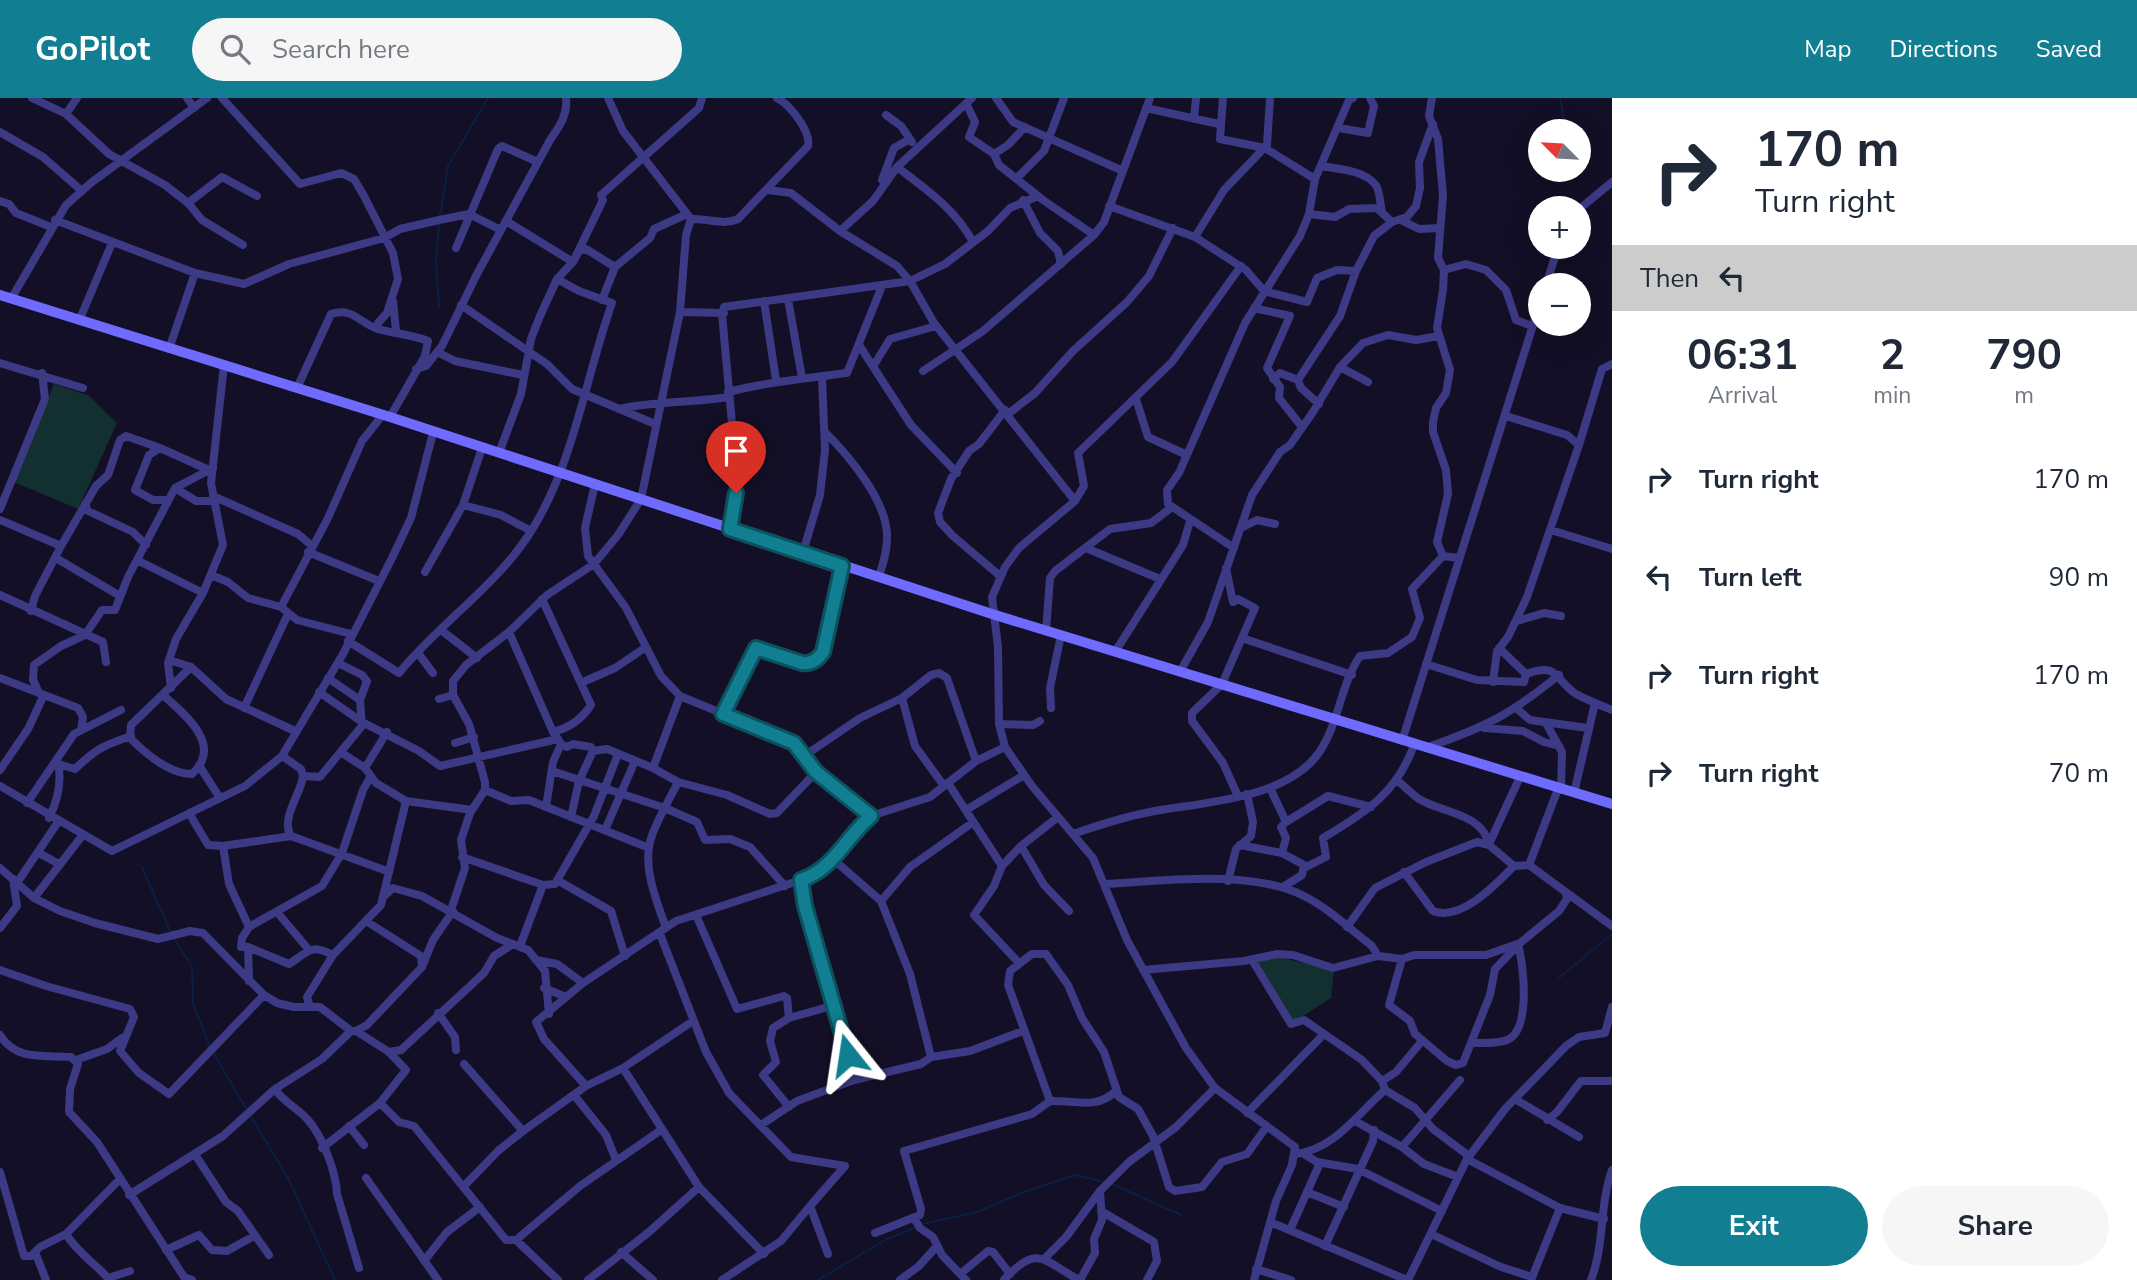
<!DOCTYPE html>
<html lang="en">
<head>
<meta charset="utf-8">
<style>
  body { margin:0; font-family:"Nunito Sans",sans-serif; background:#f6f6f7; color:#1f2937; height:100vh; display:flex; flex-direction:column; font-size:26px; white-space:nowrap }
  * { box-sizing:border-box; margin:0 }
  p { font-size:23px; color:#747a83 }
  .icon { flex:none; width:38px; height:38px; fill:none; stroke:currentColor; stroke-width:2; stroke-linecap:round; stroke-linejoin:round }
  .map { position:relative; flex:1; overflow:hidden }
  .side { display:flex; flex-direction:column; background:#fff; width:525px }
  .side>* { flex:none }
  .hud { background:#fff; color:#1f2937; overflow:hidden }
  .needle { width:46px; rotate:294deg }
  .buttons { position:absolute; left:1528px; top:21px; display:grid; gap:14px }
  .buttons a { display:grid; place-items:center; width:63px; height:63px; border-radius:50%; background:#fff; box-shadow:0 7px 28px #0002; font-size:35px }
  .pin { position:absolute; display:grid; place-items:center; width:60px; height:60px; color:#fff; margin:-72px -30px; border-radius:50% 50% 50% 0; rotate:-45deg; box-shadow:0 0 7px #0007 }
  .pin .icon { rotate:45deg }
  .me { position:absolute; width:77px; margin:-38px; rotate:345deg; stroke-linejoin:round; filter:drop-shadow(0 0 5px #0008) }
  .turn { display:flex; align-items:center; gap:24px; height:147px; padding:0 28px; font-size:32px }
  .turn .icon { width:91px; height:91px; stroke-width:2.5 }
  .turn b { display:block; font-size:49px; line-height:60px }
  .then { display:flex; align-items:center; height:66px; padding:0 28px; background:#0003; gap:14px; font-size:26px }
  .eta { display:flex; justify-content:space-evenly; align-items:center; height:119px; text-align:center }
  .eta b { font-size:42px; font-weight:700; line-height:49px }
  .cta { display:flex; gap:14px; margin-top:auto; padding:14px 28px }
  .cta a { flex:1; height:80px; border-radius:42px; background:#117e91; color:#fff; font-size:28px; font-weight:700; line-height:80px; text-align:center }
  .cta a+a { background:#f6f6f7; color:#1f2937 }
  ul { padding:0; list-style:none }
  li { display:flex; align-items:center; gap:21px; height:98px; padding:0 28px }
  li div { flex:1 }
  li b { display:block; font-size:26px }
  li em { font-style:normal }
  header { display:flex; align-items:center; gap:42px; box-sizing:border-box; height:98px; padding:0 35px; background:#117e91; color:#fff }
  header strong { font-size:33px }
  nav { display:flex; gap:38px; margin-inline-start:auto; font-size:24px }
  .search { width:490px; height:63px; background:#f6f6f7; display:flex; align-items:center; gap:18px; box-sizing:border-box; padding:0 24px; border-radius:38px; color:#747a83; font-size:26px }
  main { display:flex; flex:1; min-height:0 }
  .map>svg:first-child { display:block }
  .green { fill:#12302f }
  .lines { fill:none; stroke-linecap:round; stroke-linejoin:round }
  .stream { stroke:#0a1f44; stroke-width:2 }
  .street { stroke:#3d3a85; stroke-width:8 }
  .secondary { stroke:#6f6bff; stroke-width:10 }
  .route-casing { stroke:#0b525e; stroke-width:18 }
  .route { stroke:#117e91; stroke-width:12 }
</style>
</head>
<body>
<header>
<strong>GoPilot</strong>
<div class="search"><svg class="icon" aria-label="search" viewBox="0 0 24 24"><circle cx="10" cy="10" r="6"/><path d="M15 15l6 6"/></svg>Search here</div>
<nav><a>Map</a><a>Directions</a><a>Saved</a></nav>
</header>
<main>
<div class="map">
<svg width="1612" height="1182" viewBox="0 0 1612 1182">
  <rect width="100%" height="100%" fill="#130f26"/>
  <!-- green -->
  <path class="green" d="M54 286 88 297 117 325 78 411 14 384Z
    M1278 859 1334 872 1331 900 1292 925 1255 863Z"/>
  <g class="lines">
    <!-- stream -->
    <path class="stream" d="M1560 0 1566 33
      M440 118 448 68 488 0
      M439 127 436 161 439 210
      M142 769 171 835
      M174 840 192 869 193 905 210 949
      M1559 880 1612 836
      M213 954 247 1012
      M250 1017 288 1080 335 1182
      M1112 1086 1181 1117
      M923 1126 977 1114 1021 1095 1075 1077 1104 1084
      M818 1182 885 1142 914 1130"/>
    <!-- street -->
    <path class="street" d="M32 0 66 16 109 56 165 87 188 105 202 122 243 147
      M187 0 194 10
      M222 0 300 86 341 75 354 81 364 98 393 155 398 181 387 215 378 225V231
      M608 0 623 33 691 121
      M996 0 1013 24 1123 73
      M1223 0 1220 41 1265 50 1315 81
      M1432 0 1429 18 1438 41 1443 97 1438 160 1444 172 1443 192 1437 230 1450 272 1446 295 1436 310 1433 324V334L1446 372 1448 396 1437 444 1443 458
      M966 5 975 24 969 39 994 56 999 67 1043 102 1094 137
      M1146 10 1219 26
      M66 16 77 0
      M886 17 901 28 912 44
      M1194 21 1196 0
      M1339 30 1368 35 1374 8 1370 0
      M0 34 43 59 82 93
      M994 56 1008 47 1025 29
      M1321 68C1338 71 1363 72 1375 86 1380 91 1380 106 1382 114
      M897 69C927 92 955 111 973 144
      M1017 80 1044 53 1064 0
      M882 82 894 50 910 41
      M768 92 791 95 840 133 897 168 910 183 934 225 1075 403
      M1023 102 1040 135 1058 153 1061 166
      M0 103 9 106 16 115 51 129
      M188 105 222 79 257 98
      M1109 108 1195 139 1246 172 1264 193 1307 204 1317 180 1337 172 1356 173 1374 138 1392 124 1407 119 1416 108 1420 90 1419 64 1433 26
      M1578 112 1612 84
      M1309 116 1335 119 1349 111 1377 110 1392 124
      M691 121C709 120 722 128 738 121L808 48C811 33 790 7 777 0
      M55 122 195 175 244 186 289 166 384 140 400 131 439 122 469 116 501 132
      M1401 122 1419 131 1440 130
      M506 123 573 164 579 153 586 151 615 169
      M840 133 873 103 897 69 972 0
      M1195 139 1224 92 1267 47 1270 0
      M456 150 498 51 502 48 538 64
      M1241 168 1172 264 1078 355 1084 388 1075 403 1019 450 1005 469 992 499 998 549 999 626 1005 649 1032 688 1093 760 1127 842 1186 950 1215 990 1295 1049 1292 1067 1276 1103 1254 1182
      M1444 172 1466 166 1486 172 1506 192 1516 222 1532 228
      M1546 187 1558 149
      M11 201 66 107 92 84 207 0
      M788 201 802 280
      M602 202 615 169 650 140 654 131 687 116
      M393 203 396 233
      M764 203 776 282
      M461 207 547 266 572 291 655 326
      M1254 210 1290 218 1267 270 1280 289 1279 300 1302 329
      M680 214 724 215
      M79 223 112 145
      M859 247 911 327 957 375
      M169 251 195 175
      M437 254 455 263 523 277
      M0 265 83 290
      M874 267 890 241 936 228
      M1340 269 1368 284
      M416 271 426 268 442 248 477 176 550 42C559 29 568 17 566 0
      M923 273 983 233 1094 137 1104 124 1150 0
      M1273 281 1280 275 1298 282
      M1298 282 1340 218 1356 173
      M1298 282 1301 290 1319 306
      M297 290 331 216C353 209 359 225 378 231 395 236 410 236 428 243L425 258 390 319
      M728 294C768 284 807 280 847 275L882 188
      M1136 301 1148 339 1187 357
      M619 311C655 303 692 305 728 299
      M1008 316 1035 295 1073 253 1127 204 1149 178 1173 130
      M825 334C849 358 889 405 887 441 887 454 883 466 879 478
      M1579 347 1602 271 1612 266
      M499 355 521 296 531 241 540 218 557 181 573 164 603 102 601 97 699 10 702 0
      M595 386 585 430 588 458 626 510 661 578 680 598 794 645 816 674 871 718
      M175 390 196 403H214
      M213 398 298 436 311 447
      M168 402H153L135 392 149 357 160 350 209 372
      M85 406 88 413 133 434 146 447
      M463 407 501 417 531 433
      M0 411 45 301 42 275
      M0 422 61 448
      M1241 430 1257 422 1275 426
      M730 431 736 395 735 358 722 216 724 209 910 183 945 166 988 133 1010 110 1038 98
      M1551 432 1612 451
      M1086 450 1160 481
      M1234 450 1168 406 1167 392 1179 375 1245 225 1300 138 1309 116 1315 81 1349 2 1353 0
      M308 454 379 483
      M803 454 820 397 825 352 822 280
      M56 460 120 498
      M137 462 203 495
      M1226 470 1233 504 1238 501 1255 510 1222 586 1192 615V623L1223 665 1237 696
      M425 474 463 407 482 350
      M211 477 228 484 248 500 281 509 297 522 351 536
      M1000 478 953 438 940 424 938 415 951 381 969 353 979 346 1005 312
      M0 497 103 544 106 564
      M542 501 591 607C582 621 569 630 553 634
      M281 509 328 420 362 343 381 319
      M31 513 35 498 61 448 96 388 108 377 120 342 126 338 160 350
      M1517 523 1544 515 1561 518
      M441 532 477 560
      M1046 533 1050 480 1055 473 1110 431 1151 425 1172 409
      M509 534 553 634 561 646 567 649 573 646 591 649 593 653 607 651 653 670 678 684 727 697 770 716 777 715 816 674
      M1242 540 1352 577
      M348 543 399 575C439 526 495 489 530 435 574 366 585 281 612 205L579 193 557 181
      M1499 550 1526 576
      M1115 554 1183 447 1190 423
      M418 555 433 575
      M169 562 191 569 226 601 295 633
      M1426 566 1477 582 1524 584 1526 576C1559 564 1554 581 1576 596 1587 602 1600 607 1612 612
      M1181 572 1208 524 1252 397 1280 354 1290 347 1313 314 1340 269 1363 245 1388 237 1416 242 1439 238
      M0 580 78 610 83 619 81 632
      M328 580 360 602
      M583 584 615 570 646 549
      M1493 584 1497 553 1508 539 1527 499 1579 347 1567 337 1506 318
      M171 590 168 565 176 541 203 495 223 447 211 385 224 267
      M319 594 362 624 419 653 440 668 558 641
      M39 595 33 582 34 567 61 548 85 537 102 512H115L128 479 175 390 213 370
      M164 598C187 618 223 648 192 676 170 676 145 655 130 640L131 627 191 569
      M902 600 915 648 944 688
      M439 601 453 597
      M244 610 288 516
      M1051 610 1050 590 1061 537
      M1517 611 1530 622 1588 630
      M723 616 756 549 802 565 817 562 823 554 842 468
      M1546 625 1562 654 1561 692
      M999 626 1033 627 1040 623
      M1485 630 1523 633 1544 644 1559 648
      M1402 643 1540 205
      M455 645 474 639
      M1428 649C1486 629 1511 616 1559 577
      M342 655 365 670 376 685 406 703 472 712
      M282 658 301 671 303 678C301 696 280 721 291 738L387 773
      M804 658 860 620 902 600 931 577 939 575 947 580 976 663
      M58 666 75 671C96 651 102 648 131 638
      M200 669 220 700
      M365 670 387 634
      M653 670 680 598
      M0 672 28 631 44 597
      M552 673 665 710 697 724 705 742 730 741 750 749 785 788
      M303 678 320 679 362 628 360 602 367 583 362 577 338 565
      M1398 683C1405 689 1412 696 1419 701 1442 715 1483 715 1489 747
      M948 685 1002 768
      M0 688 112 753 245 688 282 658 343 556 392 460 411 420 433 335
      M1270 690 1286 724 1281 729 1286 740 1282 755
      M485 692 511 703 529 702 649 750
      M1574 695 1595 605
      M27 705 74 636 121 612
      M546 709 553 664 561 646
      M966 712 1024 677
      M189 715 208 747 223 748 291 738
      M571 719 579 683 593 653
      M49 720C58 702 62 684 58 665
      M1286 724 1328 698 1371 709
      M605 732 635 663
      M1073 736C1099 727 1123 719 1150 714 1201 704 1284 702 1318 656 1339 627 1340 587 1360 558L1388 555 1412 539 1420 520 1412 491 1443 458 1459 460
      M1489 746 1520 679
      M1240 747 1282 755 1304 767 1302 777 1283 789
      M223 748 229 786 249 829
      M1021 748 1044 787 1069 813
      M39 755 59 766
      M462 759 543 787
      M834 762 881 803 910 876 931 959
      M1529 767 1558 691
      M0 770 34 800 60 813 95 825 158 841 190 833 203 835 264 897 277 905 294 909H320L351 933H356L389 954 406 972 380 1005 322 1050
      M1304 770 1326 759 1323 740C1365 715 1397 695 1414 647
      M1404 774 1433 813C1461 824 1496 786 1514 768
      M557 782 611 813 625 858
      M801 782 805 808 854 982
      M1228 783 1236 751 1251 738 1253 724 1247 696
      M17 785 58 724
      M1105 786C1164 783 1247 771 1302 797 1327 809 1350 831 1372 848L1378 858
      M383 799 393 790 422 798 497 840 528 852 545 873 549 916
      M34 800 82 738
      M881 803 910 769 972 725
      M451 812 465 770 461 742 470 715 485 692V684L469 626 453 597V583L466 567 509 534 547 497 594 466 618 437 641 401 680 214 686 137 691 121
      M277 814 309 852
      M696 817 737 911 784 898 787 900 789 920
      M366 823 421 858 422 869
      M1347 829 1375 790 1426 764 1477 744 1489 747 1514 768 1529 767 1612 828
      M0 830 17 808 13 781
      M666 830C657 804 643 771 650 744 655 724 669 703 678 684
      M660 836 706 954 729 995 791 1059 845 1068 810 1108 828 1156
      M520 848 543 787 555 786 594 718 618 656
      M248 849 289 866C309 854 309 845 333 857
      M1402 861 1389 907 1410 923 1415 936 1447 963 1456 967 1463 965 1490 897 1495 871 1520 845 1559 813 1567 801 1566 796
      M536 862 557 866 583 885
      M1252 862 1291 926 1304 922 1362 962 1382 983
      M1019 865 974 817 994 788 1002 768 1021 748 1058 719
      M0 872 46 888 130 911 134 919 120 953 139 975 169 996 264 897
      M1143 872 1244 863 1277 856 1293 857 1333 870 1378 858 1402 861 1414 857H1486L1520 845
      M249 883 248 849H241L242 840 249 829 322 788 342 755 363 692 371 678
      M544 890 566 899
      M310 909 307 899 333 857 381 807 406 703
      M438 915 455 939 456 952
      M356 933 367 927 422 869 433 842 453 813
      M0 937C16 963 43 957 71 959L78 966 70 991 69 1014 97 1044 184 1179 192 1182
      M1473 945C1483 945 1497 946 1507 942 1531 933 1524 867 1518 847
      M389 954 401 952 484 875 494 858 513 846
      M76 962 107 951 122 940
      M464 966 523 1033
      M623 970 699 1089 764 1156
      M586 988 544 941 536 924 583 885 676 823 810 779 834 762 857 729 871 718 930 699 976 663 1005 649
      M275 991C284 1005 298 1010 308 1022 323 1039 336 1074 337 1096L359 1170
      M1385 992 1415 1010 1433 1031 1469 1058
      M1116 993C1096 1012 1075 1002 1050 1003L1008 887 1010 873 1032 856H1046L1068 887 1082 920 1104 954 1119 999 1138 1011 1153 1038 1169 1089 1175 1093 1202 1089 1222 1064 1247 1056 1267 1028
      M574 997 606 1037 616 1062
      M1515 1001 1579 1039
      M380 1005 399 1024 414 1028 506 1142H516L558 1182
      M789 1009 763 977 776 964 770 943 773 930 789 920 835 907
      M1247 1015 1323 937
      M1547 1022 1557 1014 1581 983H1612
      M1355 1023 1402 1049 1424 1066 1458 1079
      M761 1027 797 1003 854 982 921 966 931 959 970 953 1023 933
      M349 1028 364 1047
      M1402 1049 1460 982
      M1296 1056C1335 1051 1357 1016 1385 992L1382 983 1396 974 1422 943
      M1304 1056 1317 1064 1358 1071 1442 1113
      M196 1058 226 1104 238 1113 269 1157
      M1467 1061 1560 1110 1604 1121
      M0 1074 24 1158H31L40 1149 66 1136 120 1081
      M366 1080 438 1182
      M464 1088 499 1052 523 1033 586 988 623 970 693 923
      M1307 1094 1344 1109
      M129 1097 223 1038 275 991 322 961 351 933
      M1101 1113 1154 1144 1157 1163 1147 1182
      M914 1120 920 1130 933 1139 942 1157 966 1182
      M1270 1124 1407 1182
      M1290 1132 1320 1065
      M875 1135 920 1117 921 1111 904 1053 1032 1016 1050 1003
      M66 1136C78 1155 93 1164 108 1180L130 1173
      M1431 1136 1501 1169 1532 1179
      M516 1142 580 1088 661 1032
      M1325 1148 1373 1043 1374 1032
      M166 1152 199 1137 212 1152 227 1153 254 1138
      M35 1154 46 1182
      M621 1154 653 1182
      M1045 1160 1066 1139 1100 1093 1129 1064 1176 1029 1215 990
      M424 1163 447 1134 480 1109
      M1256 1171 1291 1182
      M960 1176 988 1153 993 1154 1010 1176
      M588 1182 649 1134 699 1089
      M722 1182 781 1143 810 1108
      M900 1182 919 1168 937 1148
      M1004 1182C1037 1145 1043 1162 1079 1182
      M1080 1182 1095 1155 1094 1141 1102 1122 1100 1093
      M1408 1182 1467 1061 1505 1011 1566 948 1579 939 1605 935 1612 909
      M1531 1182 1560 1110
      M1591 1182C1605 1146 1599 1108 1612 1072"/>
    <!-- secondary -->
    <path class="secondary" d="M0 197 390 319 992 516 1612 706"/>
  </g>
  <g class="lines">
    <defs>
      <path id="route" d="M736 395 730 431 842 468 823 554C817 562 812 566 802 565L756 550 723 616 794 645 816 674 871 718C846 739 834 771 801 782L805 808 848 957"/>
    </defs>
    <!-- route casing -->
    <use href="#route" class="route-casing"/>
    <!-- route -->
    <use href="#route" class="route"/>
  </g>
</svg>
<div class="buttons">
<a><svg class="needle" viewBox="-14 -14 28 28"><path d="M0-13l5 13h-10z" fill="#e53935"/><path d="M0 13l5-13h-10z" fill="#747a83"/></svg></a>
<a>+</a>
<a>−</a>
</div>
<div class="pin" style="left:736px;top:395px;background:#d93025"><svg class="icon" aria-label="arrive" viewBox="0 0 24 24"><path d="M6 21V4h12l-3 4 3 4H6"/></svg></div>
<svg class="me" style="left:848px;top:957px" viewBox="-20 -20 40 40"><path d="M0-17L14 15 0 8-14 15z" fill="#117e91" stroke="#fff" stroke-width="4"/></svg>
</div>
<section class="side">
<div class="hud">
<div class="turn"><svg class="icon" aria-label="right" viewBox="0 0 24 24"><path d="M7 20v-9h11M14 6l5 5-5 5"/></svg><div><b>170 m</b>Turn right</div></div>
<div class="then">Then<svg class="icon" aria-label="left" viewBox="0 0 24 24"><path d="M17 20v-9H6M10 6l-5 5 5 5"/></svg></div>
</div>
<div class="eta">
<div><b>06:31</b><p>Arrival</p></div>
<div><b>2</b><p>min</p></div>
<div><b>790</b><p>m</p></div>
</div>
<ul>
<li><svg class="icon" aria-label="right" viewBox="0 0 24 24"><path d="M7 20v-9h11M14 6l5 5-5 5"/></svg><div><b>Turn right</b></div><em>170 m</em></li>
<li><svg class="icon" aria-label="left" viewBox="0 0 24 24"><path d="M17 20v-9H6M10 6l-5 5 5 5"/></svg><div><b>Turn left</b></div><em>90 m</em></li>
<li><svg class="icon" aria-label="right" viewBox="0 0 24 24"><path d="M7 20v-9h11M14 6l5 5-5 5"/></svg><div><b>Turn right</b></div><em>170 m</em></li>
<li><svg class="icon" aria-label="right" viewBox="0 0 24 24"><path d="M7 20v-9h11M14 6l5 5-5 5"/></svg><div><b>Turn right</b></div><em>70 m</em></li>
</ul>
<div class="cta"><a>Exit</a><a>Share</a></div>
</section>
</main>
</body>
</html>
